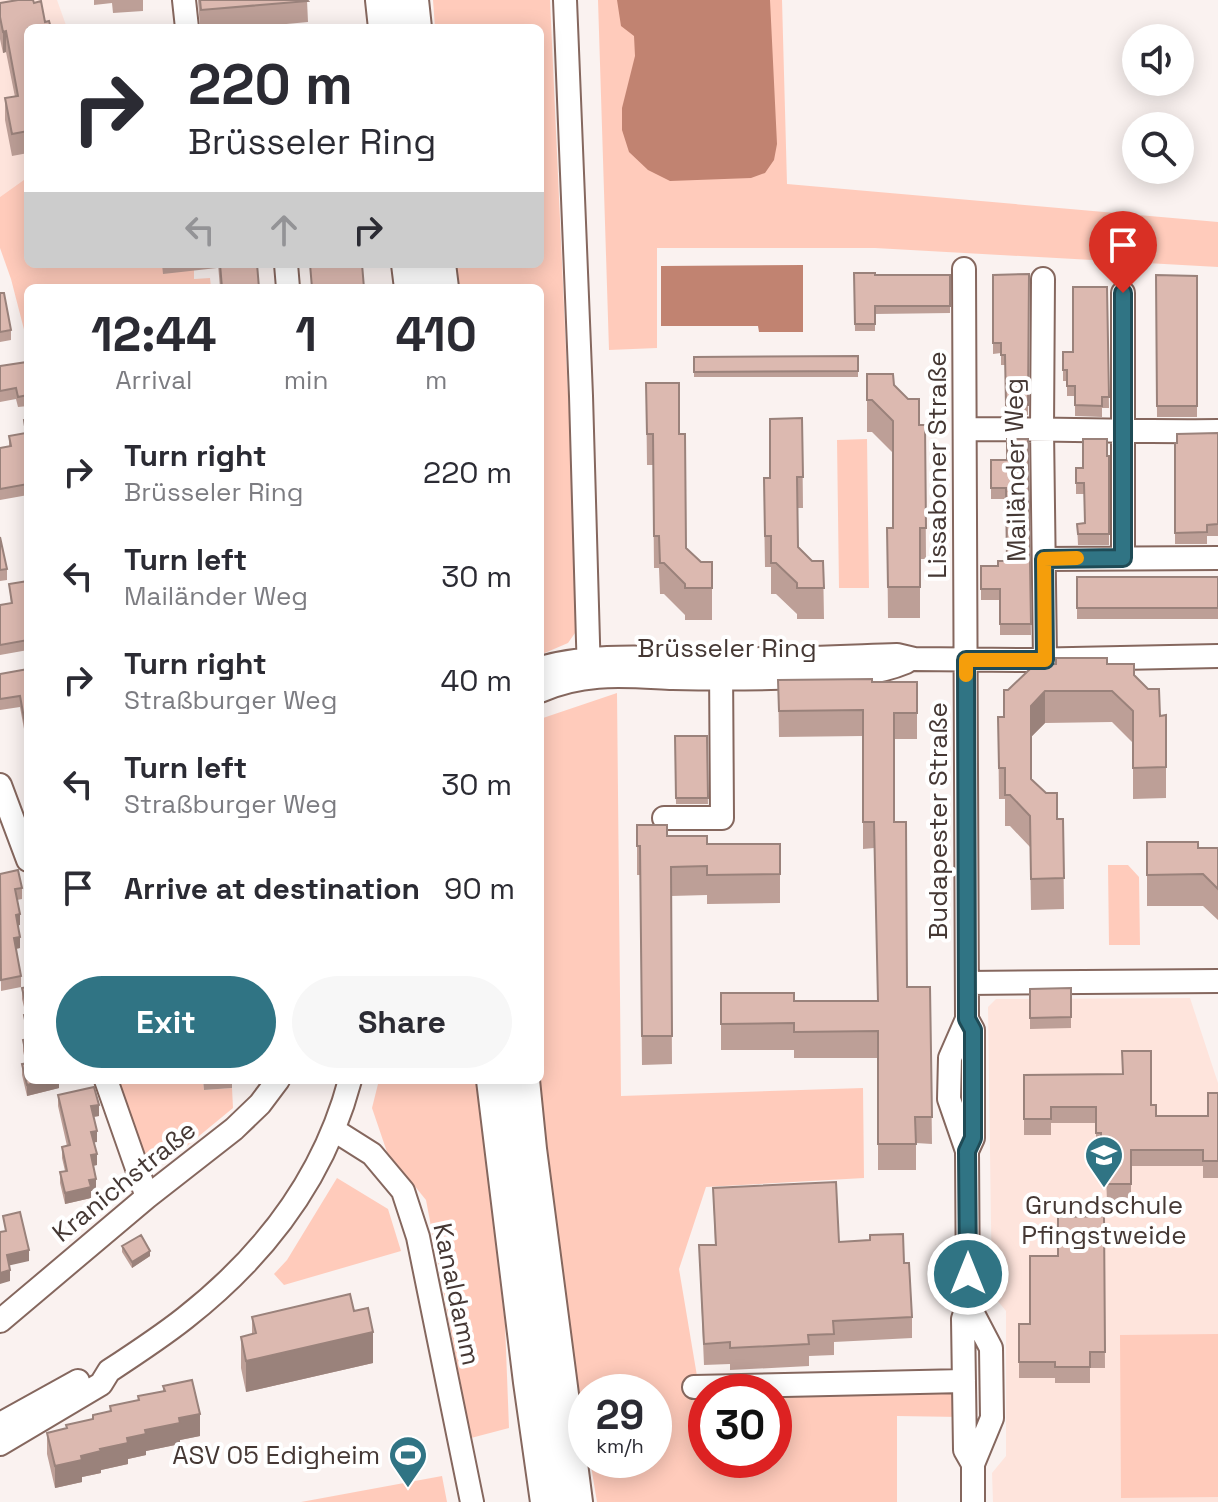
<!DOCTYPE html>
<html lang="en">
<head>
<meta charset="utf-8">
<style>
  body { margin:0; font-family:"Space Grotesk",sans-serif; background:#f7f7f7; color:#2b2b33; height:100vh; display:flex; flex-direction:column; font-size:30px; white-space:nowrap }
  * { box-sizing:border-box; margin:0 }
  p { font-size:26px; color:#7c7c81 }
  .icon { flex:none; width:44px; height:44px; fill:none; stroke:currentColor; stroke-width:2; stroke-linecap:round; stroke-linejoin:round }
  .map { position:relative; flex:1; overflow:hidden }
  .details { position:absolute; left:24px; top:284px; width:520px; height:800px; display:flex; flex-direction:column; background:#fff; border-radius:12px; box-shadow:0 4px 20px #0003 }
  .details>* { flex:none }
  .guide { position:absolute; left:24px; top:24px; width:520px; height:244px; border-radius:12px; box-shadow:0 4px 20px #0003; background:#fff; color:#2b2b33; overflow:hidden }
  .controls { position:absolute; left:1122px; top:24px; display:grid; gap:16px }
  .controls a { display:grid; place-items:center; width:72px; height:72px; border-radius:50%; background:#fff; box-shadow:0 4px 20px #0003; font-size:40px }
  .speed { position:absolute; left:568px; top:1374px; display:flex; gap:16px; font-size:40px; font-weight:700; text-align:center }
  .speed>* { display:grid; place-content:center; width:104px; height:104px; border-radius:50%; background:#fff; box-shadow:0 4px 20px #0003; line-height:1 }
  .speed small { font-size:20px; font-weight:400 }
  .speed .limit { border:12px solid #d22; background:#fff; color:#111 }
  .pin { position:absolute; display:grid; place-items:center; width:68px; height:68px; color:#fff; margin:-82px -34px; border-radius:50% 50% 50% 0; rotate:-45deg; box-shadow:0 0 8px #0007 }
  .pin .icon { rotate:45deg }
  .me { position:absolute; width:88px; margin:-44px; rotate:0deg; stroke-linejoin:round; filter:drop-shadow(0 0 6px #0008) }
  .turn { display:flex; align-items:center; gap:28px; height:168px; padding:0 32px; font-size:36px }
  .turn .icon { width:104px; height:104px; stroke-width:2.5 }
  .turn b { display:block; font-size:56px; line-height:68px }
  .lanes { display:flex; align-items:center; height:76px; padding:0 32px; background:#0003; justify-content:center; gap:40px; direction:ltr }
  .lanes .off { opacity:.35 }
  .eta { display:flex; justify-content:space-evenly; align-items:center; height:136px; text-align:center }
  .eta b { font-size:48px; font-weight:700; line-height:56px }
  .primary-button { display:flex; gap:16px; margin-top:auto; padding:16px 32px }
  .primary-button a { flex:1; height:92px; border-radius:48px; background:#307484; color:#fff; font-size:32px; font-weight:700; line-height:92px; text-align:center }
  .primary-button a+a { background:#f7f7f7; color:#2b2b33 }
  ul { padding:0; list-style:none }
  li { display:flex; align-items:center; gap:24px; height:104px; padding:0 32px }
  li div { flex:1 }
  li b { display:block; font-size:30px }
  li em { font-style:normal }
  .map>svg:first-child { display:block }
  .built { fill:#fee4dc }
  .green { fill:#ffcbbb; fill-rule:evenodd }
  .water { fill:#c18371 }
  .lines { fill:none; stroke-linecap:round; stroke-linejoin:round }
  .minor-casing { stroke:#85675e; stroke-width:26 }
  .highway-casing { stroke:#85675e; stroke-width:36 }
  .minor { stroke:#fff; stroke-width:22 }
  .highway { stroke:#fff; stroke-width:32 }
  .wall { fill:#bd9f97 }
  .shaded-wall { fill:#9a827b }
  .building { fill:#dcb9b0; stroke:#9a827b; stroke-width:2 }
  .route-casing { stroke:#1f4b56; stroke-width:20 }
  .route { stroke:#307484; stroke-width:14 }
  .slow { stroke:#f59e0b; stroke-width:14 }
  .labels { text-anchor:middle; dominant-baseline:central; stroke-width:8; stroke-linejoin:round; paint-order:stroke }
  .street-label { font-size:26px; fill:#453834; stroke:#fff }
  .poi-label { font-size:26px; fill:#453834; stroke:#fff }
</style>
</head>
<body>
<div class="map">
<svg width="1218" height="1502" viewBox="0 0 1218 1502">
  <rect width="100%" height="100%" fill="#faf2f0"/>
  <!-- built -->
  <path class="built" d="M0 0H57L67 28H28V177L0 197Z
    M1190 998 1218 1083V1502H993L992 1473 1006 1456V1311L992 1294 988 1007 996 999Z"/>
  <!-- green -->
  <path class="green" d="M433 0H550L568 395 582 623 568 643 540 655V288H458L456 264H540V28H435Z
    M598 0H782L787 184 1218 222V267L875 248H657V348L609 350Z
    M28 177V264H162L194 270V279L210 278 211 288H28V345L11 279 0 248V197Z
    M867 439 869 588H839L837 440Z
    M617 693 621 1096 863 1088 864 1178 706 1187 679 1269 697 1376 694 1387 960 1391V1417L897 1416V1502H597L590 1460H654V1392H586V1436L568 1323 536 1080H540V719ZM706 1392H774V1460H706Z
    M1108 865H1128L1139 877 1140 945H1109Z
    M115 1080H203L204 1090 232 1088 233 1108 165 1164 143 1158Z
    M379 1080H476L505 1324 509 1428 471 1438 426 1200 387 1152 372 1108Z
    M337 1178 388 1209 401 1251 284 1285 274 1274 287 1260Z
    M1218 1334V1497L1121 1498 1120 1335Z
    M442 1476 447 1502H301Z"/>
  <!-- water -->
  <path class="water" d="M617 0H770L777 144 774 160 765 173 751 178 670 181 648 170 629 152 622 130V108L635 56 634 36 621 26Z
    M803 265V332H759L758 326H661V266Z"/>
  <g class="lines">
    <defs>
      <path id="minor" d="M184 0 187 28
        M565 0 581 396 589 676
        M286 264 288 288
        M964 269 967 1019 950 1058 949 1099 967 1151 968 1304 963 1319 965 1450 973 1464
        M1043 279 1042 429 1045 660
        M1123 293V558
        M965 429C1050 429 1134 432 1218 431
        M1044 559 1218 558
        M540 668C598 652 658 659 718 659 778 660 838 657 897 655L914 659 1024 660 1218 656
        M540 691C585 671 626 676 673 678 715 679 755 679 797 677 834 676 870 677 906 662
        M0 785 28 860
        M664 818H722L721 664
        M967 983 1218 981
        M967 1019 973 1030V1138L967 1151
        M106 1080 147 1197
        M334 1130 372 1154 403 1191 418 1237 472 1502
        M968 1304 991 1348 992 1418 973 1464V1502
        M0 1321 147 1197 234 1129 260 1104 278 1080
        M694 1387 964 1381
        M0 1424 78 1381
        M0 1444 101 1384 109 1371C135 1354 161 1337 185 1318 264 1256 324 1178 350 1080"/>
      <path id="highway" d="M382 0 385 28
        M412 0 415 28
        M408 264 411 288
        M439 264 442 288
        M493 1080 530 1382 547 1502
        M523 1080 530 1149 576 1502"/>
    </defs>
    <!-- minor casing -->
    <use href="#minor" class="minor-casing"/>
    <!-- highway casing -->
    <use href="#highway" class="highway-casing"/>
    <!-- minor -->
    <use href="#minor" class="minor"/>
    <!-- highway -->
    <use href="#highway" class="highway"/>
  </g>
  <!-- wall -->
  <path class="wall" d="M94 0H143V11L113 13 112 3 94 5Z
    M198 0H307L308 22 244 28H200Z
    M0 3H34L45 22 28 28V153L12 156 5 120V98L15 97 6 52 3 53 0 39Z
    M162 264H217V268L163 274Z
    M218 264H257L259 288H220Z
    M854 273 875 275H950V313L875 314V331H855Z
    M1029 274 1028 415H1006L1005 365H1001V353L993 354V275Z
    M1156 275 1197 276V417H1157Z
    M1107 287 1109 408H1102V417L1075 416V396H1067V381H1063V352H1073Z
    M0 293 11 330V340L0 342Z
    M858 356V377H694V357Z
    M0 366 28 367V406L18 407 16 399 0 402Z
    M867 374 894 385 919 425H925L926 559H920V618H888L887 528H893V453L872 432H867Z
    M646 383 679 434 686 548 701 562H712V620H685V615L664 594H660L659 568H654L653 465H647Z
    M802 418 803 508H797L798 547 812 561H823L824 619H797V614L776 594H771V567H765L764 509 770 478Z
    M28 419V506V495L0 500V448L9 446V436L25 434 24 420Z
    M1218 433V536H1207V544H1175V443Z
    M1028 439 1031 635H1000V600H981V566H998L1007 561 1006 499H991V460H1007Z
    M1107 456H1109V545H1078L1077 524 1084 523V494H1076V468H1083Z
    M0 537 7 569V580L0 581Z
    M1077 577H1218V619H1077Z
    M28 581V650L0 655V605L11 603 9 584Z
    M1107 664 1134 675 1160 716 1166 715V798L1133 799V743L1112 722 1045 723 1031 737V779L1057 819H1063L1064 909 1031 910 1030 847 1010 826H1005V799H999L998 717H1004L1008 690Z
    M28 669V751L20 707 0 710V674Z
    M778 680 872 682H917V739H894V822L907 987H930L932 1144 916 1143V1170H878V1058H794V1050H721V993L794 1001H878L874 848 863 849V736L779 737Z
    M675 736H707L708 804H676Z
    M637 825 667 836 707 844H780V903L707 904V895L671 896 672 1064 642 1065 640 875H637Z
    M1147 842 1198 848H1218V920L1203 906H1147Z
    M0 874 22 888V899L17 900 20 925H18L20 948 16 949 21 976V987L1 991Z
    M28 987V1080H59V1088L27 1096 22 1075V1064H26L23 1051V1040H27L24 1026V1015H26L22 999V988Z
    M1071 988V1028L1030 1029V989Z
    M1024 1075 1151 1105 1156 1116H1208L1218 1093V1178H1203V1166H1131V1201H1107L1106 1175H1101V1149H1096V1123H1051V1135H1024Z
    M203 1080H232V1088L204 1090Z
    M58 1095 99 1116 94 1117 97 1142H94L97 1165 93 1166 96 1190 91 1191V1198L65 1204 60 1183V1172L65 1171 62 1158V1147L67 1146 58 1106Z
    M713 1188 839 1242 904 1263 912 1317V1338L834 1342V1355L809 1356V1366L730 1370V1364L704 1365 699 1245H715Z
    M1104 1216 1105 1368H1090V1383H1055V1378H1019V1324H1030L1058 1256Z
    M122 1246 150 1256 132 1268 122 1252Z
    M252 1317 373 1363 246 1392 241 1368V1337L252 1334Z
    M163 1386 200 1436 180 1440V1444L146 1451V1455L128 1459V1464L101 1470V1473L82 1477V1482L55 1488 47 1454V1433L66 1428 93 1419V1415L110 1411V1406L138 1400V1396L163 1391Z"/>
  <!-- shaded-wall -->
  <path class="shaded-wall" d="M6 31V52L3 53V32Z
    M1045 691V723L1031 737V706Z
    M20 914V925L16 926V915Z
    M20 937V948L14 949V938Z
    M47 1080H59V1088L27 1096V1085Z
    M99 1105V1116L91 1117V1106Z
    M97 1131V1142L91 1143V1132Z
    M97 1154V1165L91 1166V1155Z
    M96 1179V1190L91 1191V1198L65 1204V1193L89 1180Z
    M29 1250V1261L7 1266V1255Z
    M150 1251V1256L132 1268V1262Z
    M10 1270V1281L0 1284V1273Z
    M373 1332V1363L246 1392V1361Z
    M200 1414V1436L180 1440V1444L146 1451V1455L128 1459V1464L101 1470V1473L82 1477V1482L55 1488V1466L145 1430 179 1418Z"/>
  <!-- building -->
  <path class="building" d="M18 0H33L34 3 41 1 45 22 49 21 51 28H28V131L12 134 5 98 18 96 6 31 3 32 0 17V3Z
    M200 0H307L308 1 201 10Z
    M220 264H257L259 288H222Z
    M310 264H362L364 288H312Z
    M854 273H875V275H950V306H875V324H855Z
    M1029 274 1028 405H1006L1005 355H1001V343H993V275Z
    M1156 275 1197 276V406H1157Z
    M1073 287H1107L1109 397H1102V406L1075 405V386H1067V370H1063V352H1073Z
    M0 293H4L11 330 0 332Z
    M858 356V371L694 372V357Z
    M27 362 28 395 18 397 16 388 0 391V366Z
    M867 374H893L894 385 908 399H919V425H925L926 528H920V587H888L887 528H893V421L872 400H867Z
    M646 383H679V434H685L686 548 701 562H712V588H685V584L664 563H660L659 536H654L653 434H647Z
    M802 418 803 477H797L798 547 812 561H823L824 588H797V583L776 563H771V536H765L764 478H770V419Z
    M28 419V461H26L28 484 0 489V448L11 446 9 436 26 433 24 420Z
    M1218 433V524L1207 525V532L1175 533V443H1177V434Z
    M1007 439H1028L1031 624H1000V589H981V566H998V561H1007L1006 488H991V460H1007Z
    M1083 439H1107V456H1109V534H1078L1077 524 1085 523 1084 483H1076V468H1083Z
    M0 537 7 569 0 570Z
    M1077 577H1218V608H1077Z
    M28 581V640L0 645V605L12 603 9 584Z
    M1056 658H1107V664H1134V675L1148 689H1159L1160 716 1166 715V767L1133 768V711L1112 691H1045L1031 706V779L1046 793H1057V819H1063L1064 878 1031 879 1030 816 1010 795H1005V768H999L998 717H1004V690H1008L1030 669V665L1056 664Z
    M28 669V740L20 696 0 699V674Z
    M872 679V682H917V713H894V822H906L907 987H930L932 1117H915L916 1144H878V1031L794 1032V1023L721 1024V993H794V1001H878L874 822H863V710L779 711 778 680Z
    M675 736H707L708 798H676Z
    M637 825H667V836H707V844H780V874L707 875V866L671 867 672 1036H642L640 846H637Z
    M1147 842H1198V848H1218V889L1203 874 1147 875Z
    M18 870 22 888 15 889 20 914 16 915 20 937 14 938 21 976 1 980 0 874Z
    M28 987V1035L24 1015 28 1014 22 988Z
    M1071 988V1017L1030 1018V989Z
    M28 1039V1080H47L27 1085 22 1064 28 1063 23 1040Z
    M1122 1051H1151V1105H1156V1116H1208V1093H1218V1161H1203V1150H1131V1184H1107L1106 1159H1101V1133H1096V1107H1051V1119H1024V1075L1123 1074Z
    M94 1087 99 1105 91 1106 97 1131 91 1132 97 1154 91 1155 96 1179 89 1180 91 1187 65 1193 60 1172 67 1171 62 1147 70 1145 58 1095Z
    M836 1182 839 1242 870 1240V1235L903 1234 904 1263H909L912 1317 833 1321 834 1334 808 1335 809 1344 730 1348V1342L704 1344 699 1245H716L713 1188Z
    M20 1212 29 1250 7 1255 10 1270 0 1273V1232L6 1231 3 1216Z
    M1104 1216 1105 1352H1090V1367H1055V1362H1019V1324H1030V1256H1058V1217Z
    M141 1235 150 1251 132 1262 122 1246Z
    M350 1294 354 1311 368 1308 373 1332 246 1361 241 1337 256 1333 252 1317Z
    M192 1380 200 1414 179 1418 180 1423 145 1430 146 1434 127 1438 128 1443 100 1449 101 1451 81 1456 82 1460 55 1466 47 1433 67 1428 66 1425 93 1419V1415L111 1411 110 1406 139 1400 138 1396 165 1391 163 1386Z"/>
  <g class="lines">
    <defs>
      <path id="route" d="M968 1274 967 1151 973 1138V1030L967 1019 966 660H1045L1044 559 1123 558V293"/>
    </defs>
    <!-- route casing -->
    <use href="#route" class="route-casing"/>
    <!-- route -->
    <use href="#route" class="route"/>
    <!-- slow -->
    <path class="slow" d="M966 675V660H1045L1044 559 1077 558"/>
  </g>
  <!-- icons -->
  <defs>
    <symbol id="school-pin" viewBox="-11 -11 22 30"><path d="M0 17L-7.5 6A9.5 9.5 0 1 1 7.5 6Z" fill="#307484" stroke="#fff"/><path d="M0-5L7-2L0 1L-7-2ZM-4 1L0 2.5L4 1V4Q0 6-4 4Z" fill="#fff"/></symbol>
    <symbol id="stadium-pin" viewBox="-11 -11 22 30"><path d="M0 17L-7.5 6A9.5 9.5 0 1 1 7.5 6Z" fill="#307484" stroke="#fff"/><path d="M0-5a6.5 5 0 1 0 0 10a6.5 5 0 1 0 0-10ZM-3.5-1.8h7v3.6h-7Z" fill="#fff"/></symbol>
  </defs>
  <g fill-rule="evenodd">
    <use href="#school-pin" x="1082" y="1133" width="44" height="60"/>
    <use href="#stadium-pin" x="386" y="1433" width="44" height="60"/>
  </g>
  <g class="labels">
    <!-- street labels -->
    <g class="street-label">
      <text transform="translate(937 465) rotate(-90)">Lissaboner Straße</text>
      <text transform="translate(1015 470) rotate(-91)">Mailänder Weg</text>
      <text x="727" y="648">Brüsseler Ring</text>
      <text transform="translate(938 821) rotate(-90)">Budapester Straße</text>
      <text transform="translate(124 1181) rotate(-39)">Kranichstraße</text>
      <text transform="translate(457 1294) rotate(78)">Kanaldamm</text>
    </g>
    <!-- poi labels -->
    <g class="poi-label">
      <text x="1104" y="1205">Grundschule<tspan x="1104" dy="30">Pfingstweide</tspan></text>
      <text x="380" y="1455" text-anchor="end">ASV 05 Edigheim</text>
    </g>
  </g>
</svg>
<div class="controls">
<a><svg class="icon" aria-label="sound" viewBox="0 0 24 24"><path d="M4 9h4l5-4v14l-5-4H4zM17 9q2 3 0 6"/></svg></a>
<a><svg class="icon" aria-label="search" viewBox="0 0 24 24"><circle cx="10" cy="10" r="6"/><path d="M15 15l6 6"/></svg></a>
</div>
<div class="speed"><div>29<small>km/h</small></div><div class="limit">30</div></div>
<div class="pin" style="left:1123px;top:293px;background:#d93025"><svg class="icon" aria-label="arrive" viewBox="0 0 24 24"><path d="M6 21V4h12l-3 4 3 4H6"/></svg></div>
<svg class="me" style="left:968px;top:1274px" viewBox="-20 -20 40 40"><circle r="17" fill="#307484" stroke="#fff" stroke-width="3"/><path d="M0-11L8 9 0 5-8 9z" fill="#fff"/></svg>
<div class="guide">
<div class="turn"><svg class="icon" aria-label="right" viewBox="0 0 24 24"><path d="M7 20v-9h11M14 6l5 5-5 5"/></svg><div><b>220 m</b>Brüsseler Ring</div></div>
<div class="lanes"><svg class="icon off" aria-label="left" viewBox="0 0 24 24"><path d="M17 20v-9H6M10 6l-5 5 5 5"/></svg><svg class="icon off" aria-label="ahead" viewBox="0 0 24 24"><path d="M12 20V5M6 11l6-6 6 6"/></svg><svg class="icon" aria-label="right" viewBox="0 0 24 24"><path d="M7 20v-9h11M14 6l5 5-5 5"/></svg></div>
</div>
<section class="details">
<div class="eta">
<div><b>12:44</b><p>Arrival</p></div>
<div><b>1</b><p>min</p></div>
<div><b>410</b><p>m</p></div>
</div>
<ul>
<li><svg class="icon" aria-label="right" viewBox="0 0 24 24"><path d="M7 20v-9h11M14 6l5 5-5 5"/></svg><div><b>Turn right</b><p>Brüsseler Ring</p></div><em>220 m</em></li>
<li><svg class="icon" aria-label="left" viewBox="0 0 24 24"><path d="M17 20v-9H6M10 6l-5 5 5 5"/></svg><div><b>Turn left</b><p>Mailänder Weg</p></div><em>30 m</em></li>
<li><svg class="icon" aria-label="right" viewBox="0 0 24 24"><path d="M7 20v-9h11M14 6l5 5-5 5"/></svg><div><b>Turn right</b><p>Straßburger Weg</p></div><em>40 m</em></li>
<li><svg class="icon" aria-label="left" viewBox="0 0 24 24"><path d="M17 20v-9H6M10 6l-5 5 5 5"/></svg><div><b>Turn left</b><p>Straßburger Weg</p></div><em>30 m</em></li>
<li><svg class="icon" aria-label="arrive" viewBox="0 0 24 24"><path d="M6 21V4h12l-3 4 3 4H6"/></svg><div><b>Arrive at destination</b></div><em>90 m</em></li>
</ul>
<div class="primary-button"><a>Exit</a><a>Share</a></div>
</section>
</div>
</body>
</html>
